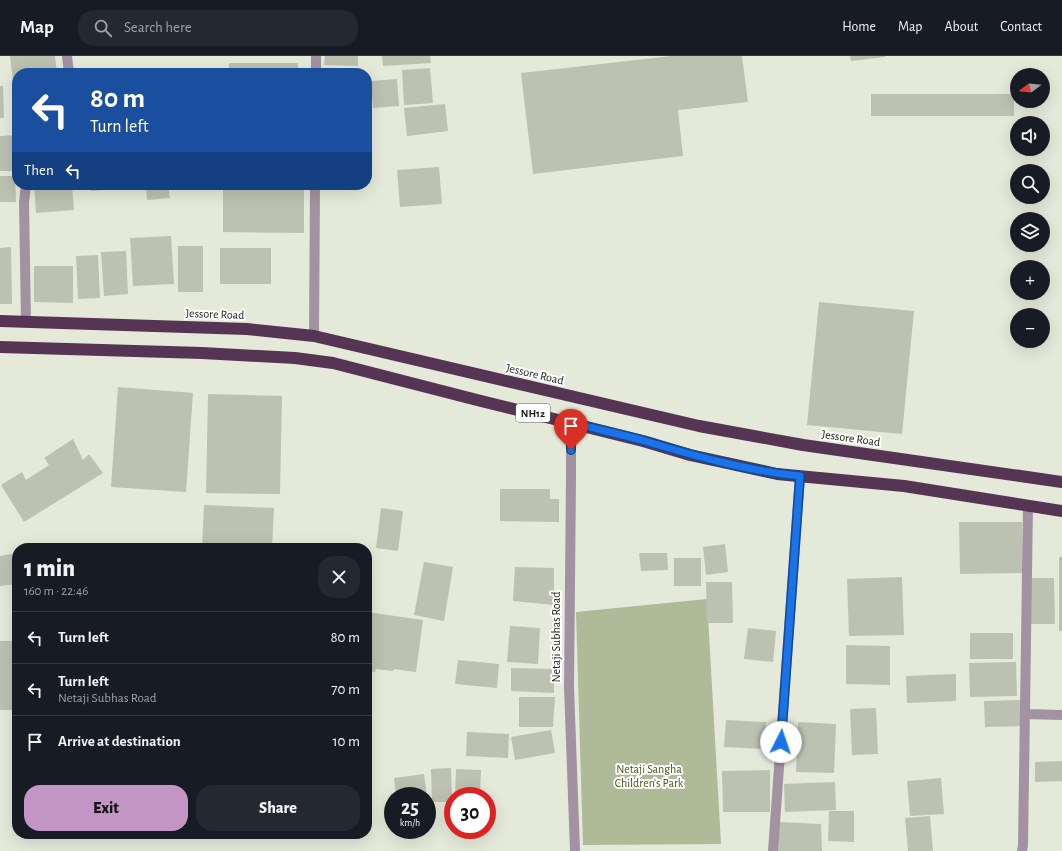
<!DOCTYPE html>
<html lang="en">
<head>
<meta charset="utf-8">
<style>
  body { margin:0; font-family:"Alegreya Sans",sans-serif; background:#242831; color:#f1f3f6; height:100vh; display:flex; flex-direction:column; font-size:15px; white-space:nowrap }
  * { box-sizing:border-box; margin:0 }
  p { font-size:13px; color:#9ea1a6 }
  .icon { flex:none; width:22px; height:22px; fill:none; stroke:currentColor; stroke-width:2; stroke-linecap:round; stroke-linejoin:round }
  .map { position:relative; flex:1; overflow:hidden }
  .panel { position:absolute; left:12px; top:487px; width:360px; height:296px; display:flex; flex-direction:column; background:#171b24; border-radius:16px; box-shadow:0 4px 16px #0002 }
  .panel>* { flex:none }
  .guide { position:absolute; left:12px; top:12px; width:360px; height:122px; border-radius:16px; box-shadow:0 4px 16px #0002; background:#1a4fa0; color:#fff; overflow:hidden }
  .needle { width:26px; rotate:254deg }
  .controls { position:absolute; left:1010px; top:12px; display:grid; gap:8px }
  .controls a { display:grid; place-items:center; width:40px; height:40px; border-radius:50%; background:#171b24; box-shadow:0 4px 16px #0002; font-size:20px }
  .speed { position:absolute; left:384px; top:731px; display:flex; gap:8px; font-size:20px; font-weight:700; text-align:center }
  .speed>* { display:grid; place-content:center; width:52px; height:52px; border-radius:50%; background:#171b24; box-shadow:0 4px 16px #0002; line-height:1 }
  .speed small { font-size:10px; font-weight:400 }
  .speed .limit { border:6px solid #d22; background:#fff; color:#111 }
  .pin { position:absolute; display:grid; place-items:center; width:34px; height:34px; color:#fff; margin:-41px -17px; border-radius:50% 50% 50% 0; rotate:-45deg; box-shadow:0 0 4px #0007 }
  .pin .icon { rotate:45deg }
  .me { position:absolute; width:44px; margin:-22px; rotate:4deg; stroke-linejoin:round; filter:drop-shadow(0 0 3px #0008) }
  .turn { display:flex; align-items:center; gap:14px; height:84px; padding:0 12px; font-size:18px }
  .turn .icon { width:52px; height:52px; stroke-width:2.5 }
  .turn b { display:block; font-size:28px; line-height:34px }
  .then { display:flex; align-items:center; height:38px; padding:0 12px; background:#0003; gap:8px; font-size:15px }
  .round { display:grid; place-items:center; flex:none; width:42px; height:42px; border-radius:16px; background:#242831 }
  .head { display:flex; align-items:center; justify-content:space-between; height:68px; padding:0 12px }
  h1 { font-size:24px; font-weight:800; line-height:30px }
  .primary-button { display:flex; gap:8px; margin-top:auto; padding:8px 12px }
  .primary-button a { flex:1; height:46px; border-radius:16px; background:#c395c4; color:#111; font-size:16px; font-weight:800; line-height:46px; text-align:center }
  .primary-button a+a { background:#242831; color:#f1f3f6 }
  ul { padding:0; list-style:none }
  li { display:flex; align-items:center; gap:12px; height:52px; padding:0 12px; border-top:1px solid #363941 }
  li div { flex:1 }
  li b { display:block; font-size:15px }
  li em { font-style:normal }
  header { display:flex; align-items:center; gap:24px; box-sizing:border-box; height:56px; padding:0 20px; background:#171b24; border-bottom:1px solid #363941 }
  header strong { font-size:19px }
  nav { display:flex; gap:22px; margin-inline-start:auto; font-size:14px }
  .search { width:280px; height:36px; background:#242831; display:flex; align-items:center; gap:10px; box-sizing:border-box; padding:0 14px; border-radius:16px; color:#9ea1a6; font-size:15px }
  .map>svg:first-child { display:block }
  .green { fill:#afba99 }
  .building { fill:#bcc1b2 }
  .lines { fill:none; stroke-linecap:round; stroke-linejoin:round }
  .minor { stroke:#a392a1; stroke-width:10 }
  .highway { stroke:#553553; stroke-width:12 }
  .route-casing { stroke:#114b97; stroke-width:10 }
  .route { stroke:#1a73e8; stroke-width:7 }
  .labels { text-anchor:middle; dominant-baseline:central; stroke-width:4; stroke-linejoin:round; paint-order:stroke }
  .shield { fill:#fff; stroke:#5f615d; stroke-width:1 }
  .shield-label { font-size:11px; font-weight:bold; fill:#1b1d18 }
  .street-label { font-size:12px; fill:#1b1d18; stroke:#fff }
  .park-label { font-size:12px; fill:#475813; stroke:#fff }
</style>
</head>
<body>
<header>
<strong>Map</strong>
<div class="search"><svg class="icon" aria-label="search" viewBox="0 0 24 24"><circle cx="10" cy="10" r="6"/><path d="M15 15l6 6"/></svg>Search here</div>
<nav><a>Home</a><a>Map</a><a>About</a><a>Contact</a></nav>
</header>
<div class="map">
<svg width="1062" height="795" viewBox="0 0 1062 795">
  <rect width="100%" height="100%" fill="#e4e9da"/>
  <!-- green -->
  <path class="green" d="M707 543 721 788 583 789 576 556Z"/>
  <!-- building -->
  <path class="building" d="M10 0H55L57 17H17V25H13Z
    M325 0H358V10L324 9Z
    M382 0H430L431 7 383 10Z
    M672 0H742L748 46 678 54 683 100 533 118 521 17Z
    M850 0H885V1L851 5Z
    M229 7H298V17H229Z
    M430 12 433 47 404 49 402 14Z
    M397 23 399 50 373 52 371 25Z
    M0 30H3L4 62H0Z
    M871 38H1014V60H871Z
    M445 48 448 75 407 80 404 52Z
    M17 79V115H0V80Z
    M439 111 442 148 400 151 397 114Z
    M0 120H15L16 146H0Z
    M34 129H72L74 154 36 157Z
    M91 129H128V132L91 135Z
    M146 129H168L170 142 147 144Z
    M223 129H304V177L223 176Z
    M171 180 174 228 133 230 130 182Z
    M178 190H203V236H178Z
    M11 191 12 248H0V192Z
    M220 192H271V228H220Z
    M126 195 128 238 104 240 101 196Z
    M98 199 100 242 78 243 76 200Z
    M34 210H73V247L34 246Z
    M819 246 914 255 902 378 807 369Z
    M118 331 193 337 186 436 111 431Z
    M208 338 282 340 280 438 206 437Z
    M73 383 83 404 89 398 103 417 24 466 1 429 22 416 26 424 49 409 44 402Z
    M500 433H550V443H559V466L500 465Z
    M204 449 274 452 272 492H202Z
    M381 452 403 455 398 495 376 492Z
    M959 466H1022L1023 517 960 518Z
    M725 488 728 516 706 519 703 491Z
    M639 497H667L668 514 641 515Z
    M12 498 16 528 0 530V500Z
    M1059 501H1062V575H1059Z
    M674 502H701V530H674Z
    M424 506 453 511 444 565 414 559Z
    M515 511 554 512V549L513 545Z
    M902 521 904 579 849 580 847 523Z
    M1031 522H1054L1055 568H1031Z
    M706 526H732L733 567H707Z
    M367 556 423 564 416 616 394 613 393 615 376 613 375 616 367 615Z
    M510 570 540 572 538 608 507 606Z
    M748 572 776 575 773 606 744 603Z
    M970 577H1013V603H970Z
    M0 585H17V654H0Z
    M846 589 890 590V629L846 628Z
    M458 604 499 608 497 632 455 628Z
    M1016 606 1017 640 970 641 969 607Z
    M511 612 554 613V637L511 635Z
    M956 618V645L907 647 906 620Z
    M519 641H555L553 671H519Z
    M1022 644 1023 670 985 671 984 645Z
    M876 652 878 698 852 699 850 653Z
    M726 664 766 666 764 693 724 691Z
    M798 666 836 668 834 717 796 716Z
    M551 674 555 697 515 704 511 681Z
    M467 676 509 678 508 702 466 700Z
    M1062 705V725L1035 726V706Z
    M451 712 452 746H432L431 713Z
    M456 713 481 714 480 740H455Z
    M770 714V756H723L722 715Z
    M424 718 427 740H396L394 722Z
    M941 722 944 758 910 760 907 725Z
    M835 726 836 754 785 756 784 728Z
    M829 755H854V786L828 785Z
    M930 760 933 795H908L905 762Z
    M779 766 821 768 822 795H778Z"/>
  <g class="lines">
    <!-- minor -->
    <path class="minor" d="M67 0 69 17
      M316 17V0
      M26 129 24 146 26 266
      M314 280 315 129
      M571 366V422L569 631 575 795
      M1025 658 1062 659
      M773 795 800 420
      M1022 795 1023 789 1028 449"/>
    <!-- highway -->
    <path class="highway" d="M0 265 247 273 314 280 699 370 803 389 1062 426
      M0 291 202 297 295 302 333 307 481 345 643 385 690 399 777 418 904 430 1062 455"/>
  </g>
  <g class="lines">
    <defs>
      <path id="route" d="M571 394V366C595 373 620 378 645 385 695 400 748 415 800 420L781 686"/>
    </defs>
    <!-- route casing -->
    <use href="#route" class="route-casing"/>
    <!-- route -->
    <use href="#route" class="route"/>
  </g>
  <g class="labels">
    <!-- shield labels -->
    <rect class="shield" x="516" y="348" width="34" height="18" rx="3"/>
    <g class="shield-label">
      <text x="533" y="357">NH12</text>
    </g>
    <!-- street labels -->
    <g class="street-label">
      <text transform="translate(215 258) rotate(2)">Jessore Road</text>
      <text transform="translate(535 318) rotate(13)">Jessore Road</text>
      <text transform="translate(851 382) rotate(8)">Jessore Road</text>
      <text transform="translate(556 581) rotate(-90)">Netaji Subhas Road</text>
    </g>
    <!-- park labels -->
    <g class="park-label">
      <text x="649" y="713">Netaji Sangha<tspan x="649" dy="14">Children's Park</tspan></text>
    </g>
  </g>
</svg>
<div class="controls">
<a><svg class="needle" viewBox="-14 -14 28 28"><path d="M0-13l5 13h-10z" fill="#e53935"/><path d="M0 13l5-13h-10z" fill="#9ea1a6"/></svg></a>
<a><svg class="icon" aria-label="sound" viewBox="0 0 24 24"><path d="M4 9h4l5-4v14l-5-4H4zM17 9q2 3 0 6"/></svg></a>
<a><svg class="icon" aria-label="search" viewBox="0 0 24 24"><circle cx="10" cy="10" r="6"/><path d="M15 15l6 6"/></svg></a>
<a><svg class="icon" aria-label="layers" viewBox="0 0 24 24"><path d="M12 4l9 5-9 5-9-5zM3 14l9 5 9-5"/></svg></a>
<a>+</a>
<a>−</a>
</div>
<div class="speed"><div>25<small>km/h</small></div><div class="limit">30</div></div>
<div class="pin" style="left:571px;top:394px;background:#d93025"><svg class="icon" aria-label="arrive" viewBox="0 0 24 24"><path d="M6 21V4h12l-3 4 3 4H6"/></svg></div>
<svg class="me" style="left:781px;top:686px" viewBox="-20 -20 40 40"><circle r="19" fill="#fff"/><path d="M0-13L10 11 0 6-10 11z" fill="#1a73e8"/></svg>
<div class="guide">
<div class="turn"><svg class="icon" aria-label="left" viewBox="0 0 24 24"><path d="M17 20v-9H6M10 6l-5 5 5 5"/></svg><div><b>80 m</b>Turn left</div></div>
<div class="then">Then<svg class="icon" aria-label="left" viewBox="0 0 24 24"><path d="M17 20v-9H6M10 6l-5 5 5 5"/></svg></div>
</div>
<section class="panel">
<div class="head"><div><h1>1 min</h1><p>160 m · 22:46</p></div><a class="round"><svg class="icon" aria-label="close" viewBox="0 0 24 24"><path d="M6 6l12 12M18 6L6 18"/></svg></a></div>
<ul>
<li><svg class="icon" aria-label="left" viewBox="0 0 24 24"><path d="M17 20v-9H6M10 6l-5 5 5 5"/></svg><div><b>Turn left</b></div><em>80 m</em></li>
<li><svg class="icon" aria-label="left" viewBox="0 0 24 24"><path d="M17 20v-9H6M10 6l-5 5 5 5"/></svg><div><b>Turn left</b><p>Netaji Subhas Road</p></div><em>70 m</em></li>
<li><svg class="icon" aria-label="arrive" viewBox="0 0 24 24"><path d="M6 21V4h12l-3 4 3 4H6"/></svg><div><b>Arrive at destination</b></div><em>10 m</em></li>
</ul>
<div class="primary-button"><a>Exit</a><a>Share</a></div>
</section>
</div>
</body>
</html>
